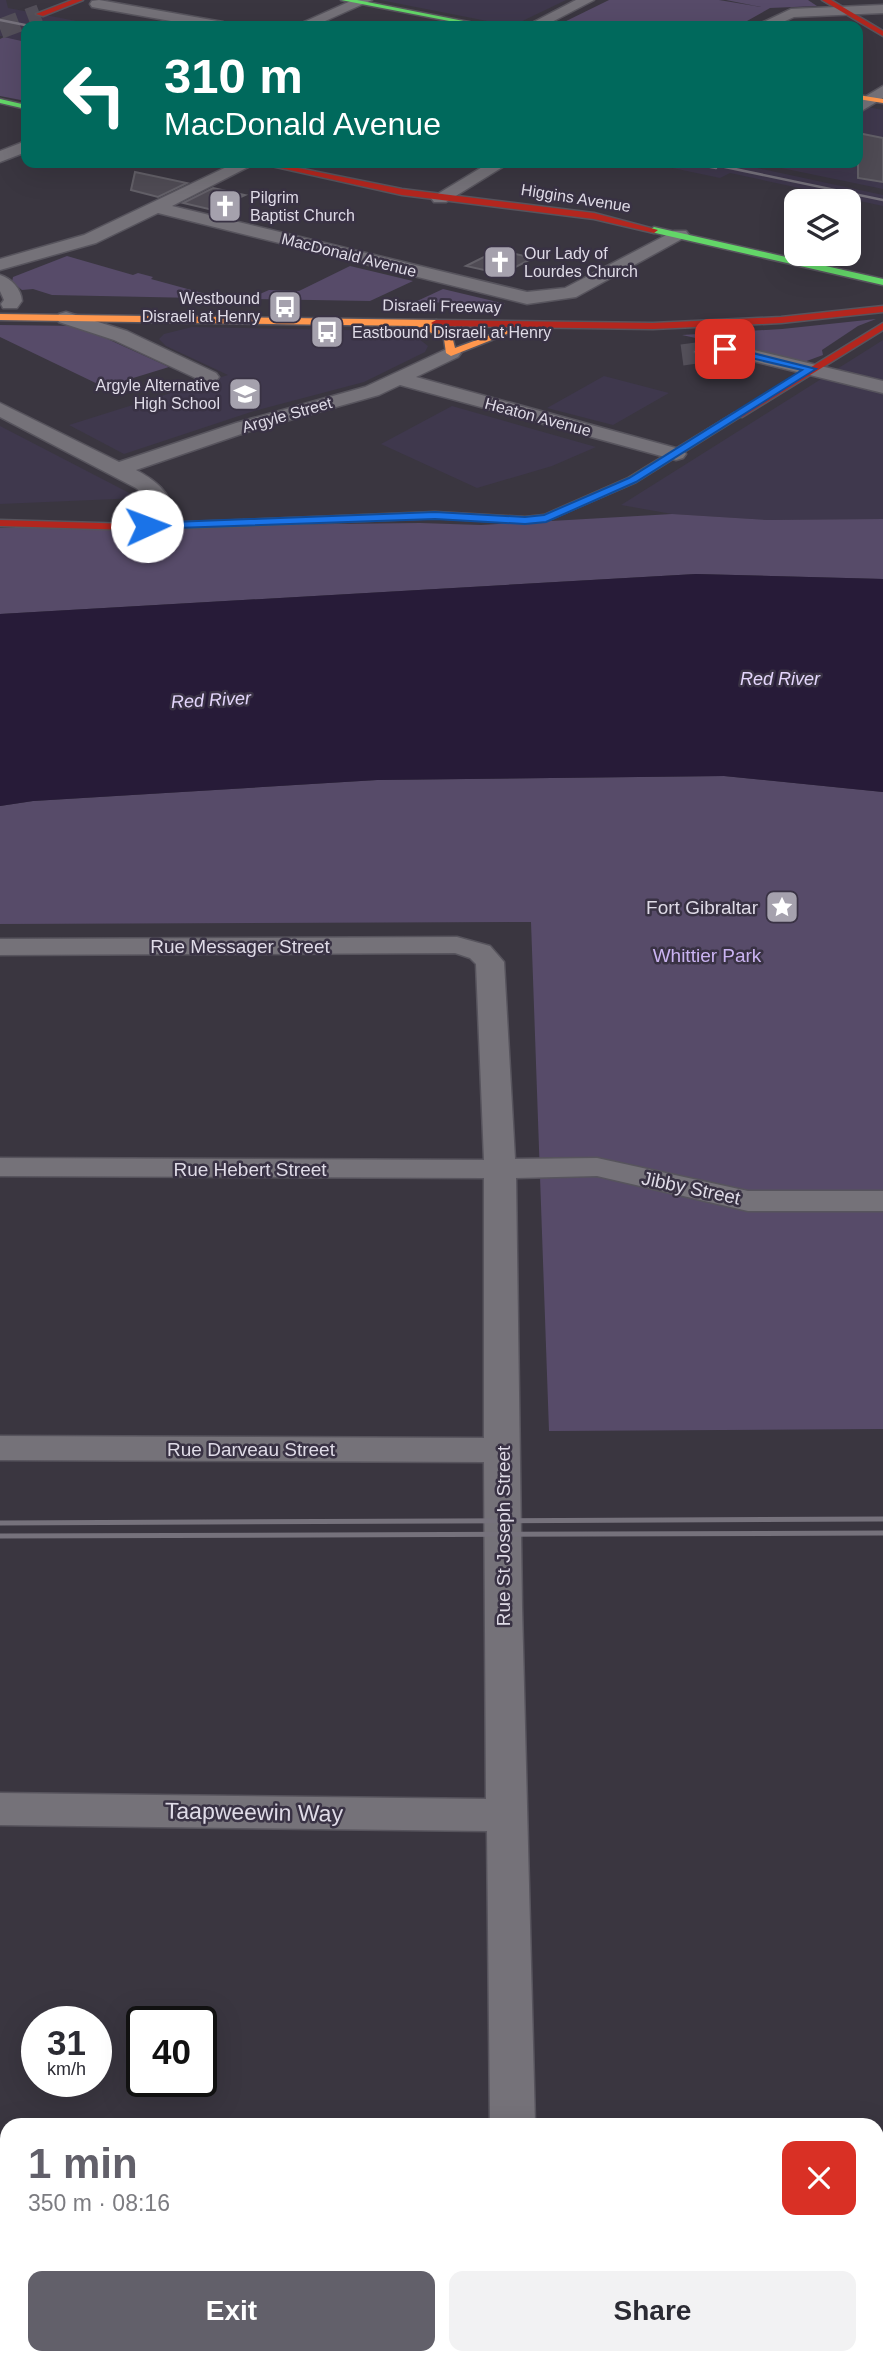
<!DOCTYPE html>
<html lang="en">
<head>
<meta charset="utf-8">
<style>
  body { margin:0; font-family:Helvetica,sans-serif; background:#f2f2f3; color:#2b2b33; height:100vh; display:flex; flex-direction:column; font-size:26px; white-space:nowrap }
  * { box-sizing:border-box; margin:0 }
  p { font-size:23px; color:#7c7c81 }
  .icon { flex:none; width:38px; height:38px; fill:none; stroke:currentColor; stroke-width:2; stroke-linecap:round; stroke-linejoin:round }
  .map { position:relative; flex:1; overflow:hidden }
  .drawer { position:absolute; left:0px; top:2118px; width:884px; height:247px; display:flex; flex-direction:column; background:#fff; border-radius:21px 21px 0 0; box-shadow:0 7px 28px #0002 }
  .drawer>* { flex:none }
  .banner { position:absolute; left:21px; top:21px; width:842px; height:147px; border-radius:14px; box-shadow:0 7px 28px #0002; background:#00695c; color:#fff; overflow:hidden }
  .controls { position:absolute; left:784px; top:189px; display:grid; gap:14px }
  .controls a { display:grid; place-items:center; width:77px; height:77px; border-radius:14px; background:#fff; box-shadow:0 7px 28px #0002; font-size:35px }
  .speed { position:absolute; left:21px; top:2006px; display:flex; gap:14px; font-size:35px; font-weight:700; text-align:center }
  .speed>* { display:grid; place-content:center; width:91px; height:91px; border-radius:50%; background:#fff; box-shadow:0 7px 28px #0002; line-height:1 }
  .speed small { font-size:18px; font-weight:400 }
  .speed .limit { border:4px solid #111; border-radius:10px; background:#fff; color:#111 }
  .pin { position:absolute; display:grid; place-items:center; width:60px; height:60px; color:#fff; margin:-30px; border-radius:14px; box-shadow:0 4px 10px #0006 }
  .me { position:absolute; width:77px; margin:-38px; rotate:88deg; stroke-linejoin:round; filter:drop-shadow(0 0 5px #0008) }
  .turn { display:flex; align-items:center; gap:24px; height:147px; padding:0 28px; font-size:32px }
  .turn .icon { width:91px; height:91px; stroke-width:2.5 }
  .turn b { display:block; font-size:49px; line-height:60px }
  .round { display:grid; place-items:center; flex:none; width:74px; height:74px; border-radius:14px; background:#f2f2f3 }
  .headline { display:flex; align-items:center; justify-content:space-between; height:119px; padding:0 28px }
  h1 { font-size:42px; font-weight:600; line-height:52px; color:#62606a }
  .cta { display:flex; gap:14px; margin-top:auto; padding:14px 28px }
  .cta a { flex:1; height:80px; border-radius:14px; background:#62606a; color:#fff; font-size:28px; font-weight:600; line-height:80px; text-align:center }
  .cta a+a { background:#f2f2f3; color:#2b2b33 }
  .map>svg:first-child { display:block }
  .built { fill:#3f384d }
  .green { fill:#574b69 }
  .water { fill:#271b38 }
  .building { fill:#4f4b54; stroke:#636068; stroke-width:2 }
  .lines { fill:none; stroke-linecap:round; stroke-linejoin:round }
  .street-tunnel { stroke:#534f59; stroke-width:21; stroke-dasharray:21 10; stroke-linecap:butt }
  .primary-tunnel { stroke:#534f59; stroke-width:20; stroke-dasharray:20 10; stroke-linecap:butt }
  .street-casing { stroke:#57545d; stroke-width:3 }
  .fast-casing { stroke:#57545d; stroke-width:3 }
  .slow-casing { stroke:#57545d; stroke-width:3 }
  .jam-casing { stroke:#57545d; stroke-width:3 }
  .street { fill:#757279; fill-rule:evenodd }
  .fast { fill:#63d668; fill-rule:evenodd }
  .slow { fill:#ff974d; fill-rule:evenodd }
  .jam { fill:#b3261e; fill-rule:evenodd }
  .rail-far1 { stroke:#76727c; stroke-width:2.5 }
  .rail { stroke:#76727c; stroke-width:5 }
  .route { fill:#1a73e8; stroke:#114b97; stroke-width:2 }
  .labels { text-anchor:middle; dominant-baseline:central; stroke-width:5; stroke-linejoin:round; paint-order:stroke }
  .far-poi-label { font-size:16px; fill:#dfdbe7; stroke:#393244; text-anchor:start }
  .far-street-label { font-size:16px; fill:#dfdbe7; stroke:#393244 }
  .far-water-label { font-size:18px; font-style:italic; fill:#e4d6fc; stroke:#393244 }
  .poi-label { font-size:19px; fill:#dfdbe7; stroke:#393244; text-anchor:end }
  .street-label { font-size:19px; fill:#dfdbe7; stroke:#393244 }
  .park-label { font-size:19px; fill:#cab3f1; stroke:#393244 }
  .near-street-label { font-size:23px; fill:#dfdbe7; stroke:#393244 }
</style>
</head>
<body>
<div class="map">
<svg width="883" height="2363" viewBox="0 0 883 2363">
  <rect width="100%" height="100%" fill="#3a3640"/>
  <!-- built -->
  <path class="built" d="M0 0H6L8 8 103 26H26V42L0 36Z
    M380 0H566L512 26Z
    M858 105 883 110V189L757 163H858Z
    M649 163H734L883 195V206L730 173 720 178Z
    M192 327 396 331 414 335 428 346 425 352 364 382 254 411 124 454 69 425 228 375 166 346 159 339 164 334Z
    M883 340V519L767 520 672 514 621 505Z
    M604 376 669 393 613 425 547 408Z
    M452 406 596 447 552 466 477 488 381 444Z
    M0 426 139 498 0 504Z"/>
  <!-- green -->
  <path class="green" d="M609 0H719L761 7 726 0H808L817 6 770 8 738 26H556Z
    M4 37 26 42V101L0 96V39Z
    M67 256 133 275 138 273 153 277 151 279 206 294 197 298 52 295 33 289 22 290 12 282 13 277Z
    M350 266 413 281 370 301 248 299 269 290 299 291Z
    M443 289 506 304 415 302Z
    M876 319 858 326 822 350 823 355 804 362 682 335 782 329Z
    M0 325 79 326 169 367 104 387 0 337Z
    M672 514 767 520 883 519V579L696 574 0 614V528L420 523 481 525Z
    M724 776 883 792V1429L549 1431 531 922 0 924V806L33 801 377 780Z"/>
  <!-- water -->
  <path class="water" d="M696 574 883 579V792L724 776 377 780 33 801 0 806V614Z"/>
  <!-- building -->
  <path class="building" d="M858 133 883 138V182L858 178Z
    M135 172 187 183 158 197 131 190Z
    M213 188 245 195 213 210 183 203Z
    M498 250 533 258 502 274 466 266Z"/>
  <g class="lines">
    <!-- street-tunnel -->
    <path class="street-tunnel" d="M682 355 704 352"/>
    <!-- primary-tunnel -->
    <path class="primary-tunnel" d="M0 29 40 14"/>
    <defs>
      <path id="street" d="M99 0 223 22 230 26H199L92 7 90 4 92 1Z
        M353 0H372L314 26H295Z
        M576 0H594L544 26H526Z
        M883 5V13L794 17 774 26H755L791 9Z
        M883 86V98L858 113V101Z
        M26 141V152L0 162V151Z
        M235 163H256L172 206 527 292 565 288 674 231H686L689 235 576 297 527 304 158 213 96 243 0 270V259L84 235Z
        M489 163H509L446 202H434L431 198Z
        M0 275C12 279 21 289 22 301L17 308H3L1 304 4 300 0 291Z
        M66 312 127 331 216 373 219 377 216 381H202L114 340 59 322 57 318 59 314Z
        M725 343 883 381V393L745 359 725 355 704 358 694 352 697 348Z
        M451 347 458 349 461 353 458 357 416 377 683 450 686 454 683 458 676 460 400 385 379 395 250 431 136 470C155 480 171 492 173 515 174 522 175 525 171 531H155L152 526 150 501 136 488 0 417V403L119 462 236 423 365 387Z
        M457 937 490 946 504 962 515 1159 597 1158 748 1191H883V1211H748L597 1176 516 1178 522 1607 535 2124H490L487 1831 0 1825V1793L486 1799 484 1462 0 1460V1436L484 1438V1178L0 1176V1158L484 1160 476 964 470 958 455 953 0 955V939Z
        M0 2281H7V2325H0Z
        M877 2287 883 2288V2332L877 2331Z
        M492 2357H540L541 2363H493Z"/>
      <path id="fast" d="M341 0H357L489 26H475Z
        M0 99 26 105V109L0 103Z
        M654 227 883 279V285L651 232 650 230Z
        M734 413 743 415 636 482 546 521 525 523 435 518 244 526 239 523 244 520 435 512 525 517 544 515 628 478Z"/>
      <path id="slow" d="M858 95 883 99V103L858 99Z
        M0 314 436 320 439 321V325L432 326 452 336 455 348 504 330 512 332 451 356 446 353 444 339 417 326 0 320Z"/>
      <path id="jam" d="M72 0H83L43 16 36 14Z
        M822 0H831L883 31V36Z
        M258 163H273L402 189 594 213 658 230 654 233 594 219 402 195Z
        M883 306V312L781 323 653 329 436 326 431 323 436 320 653 323 781 317Z
        M883 323V330L742 417 733 415Z
        M0 520 131 524 244 520 249 523 244 526 131 530 0 526Z"/>
    </defs>
    <!-- street casing -->
    <use href="#street" class="street-casing"/>
    <!-- fast casing -->
    <use href="#fast" class="fast-casing"/>
    <!-- slow casing -->
    <use href="#slow" class="slow-casing"/>
    <!-- jam casing -->
    <use href="#jam" class="jam-casing"/>
    <!-- street -->
    <use href="#street" class="street"/>
    <!-- fast -->
    <use href="#fast" class="fast"/>
    <!-- slow -->
    <use href="#slow" class="slow"/>
    <!-- jam -->
    <use href="#jam" class="jam"/>
    <!-- rail-far1 -->
    <path class="rail-far1" d="M0 20 30 26
      M689 163 716 168
      M706 163 883 200"/>
    <!-- rail -->
    <path class="rail" d="M0 1523 883 1519
      M0 1536 883 1533"/>
  </g>
  <!-- route -->
  <path class="route" d="M725 346 816 369 636 482 546 522 525 524 435 519 147 529 142 526 147 523 435 512 525 517 544 515 629 478 802 370 721 351V347Z"/>
  <!-- icons -->
  <defs>
    <symbol id="church-square" viewBox="-11 -11 22 22"><rect x="-9" y="-9" width="18" height="18" rx="4" fill="#a5a1ad" stroke="#393244"/><path d="M-1.2-6h2.4v3.5h3.3v2.4h-3.3V6h-2.4V-.1h-3.3v-2.4h3.3Z" fill="#fff"/></symbol>
    <symbol id="bus-square" viewBox="-11 -11 22 22"><rect x="-9" y="-9" width="18" height="18" rx="4" fill="#a5a1ad" stroke="#393244"/><path d="M-5-6H5V4H4V6H2V4H-2V6H-4V4H-5ZM-3.5-4V0h7V-4ZM-3.5 1.2v1.5H-2V1.2ZM2 1.2v1.5H3.5V1.2Z" fill="#fff"/></symbol>
    <symbol id="school-square" viewBox="-11 -11 22 22"><rect x="-9" y="-9" width="18" height="18" rx="4" fill="#a5a1ad" stroke="#393244"/><path d="M0-5L7-2L0 1L-7-2ZM-4 1L0 2.5L4 1V4Q0 6-4 4Z" fill="#fff"/></symbol>
    <symbol id="sight-square" viewBox="-11 -11 22 22"><rect x="-9" y="-9" width="18" height="18" rx="4" fill="#a5a1ad" stroke="#393244"/><path d="M0-6L1.8-2.2L6-1.7L2.9 1.2L3.7 5.4L0 3.3L-3.7 5.4L-2.9 1.2L-6-1.7L-1.8-2.2Z" fill="#fff"/></symbol>
  </defs>
  <g fill-rule="evenodd">
    <use href="#church-square" x="206" y="187" width="38" height="38"/>
    <use href="#church-square" x="481" y="243" width="38" height="38"/>
    <use href="#bus-square" x="266" y="288" width="38" height="38"/>
    <use href="#bus-square" x="308" y="313" width="38" height="38"/>
    <use href="#school-square" x="226" y="375" width="38" height="38"/>
    <use href="#sight-square" x="763" y="888" width="38" height="38"/>
  </g>
  <g class="labels">
    <!-- far-poi labels -->
    <g class="far-poi-label">
      <text x="250" y="197">Pilgrim<tspan x="250" dy="18">Baptist Church</tspan></text>
      <text x="524" y="253">Our Lady of<tspan x="524" dy="18">Lourdes Church</tspan></text>
      <text x="260" y="298" text-anchor="end">Westbound<tspan x="260" dy="18">Disraeli at Henry</tspan></text>
      <text x="352" y="332">Eastbound Disraeli at Henry</text>
      <text x="220" y="385" text-anchor="end">Argyle Alternative<tspan x="220" dy="18">High School</tspan></text>
    </g>
    <!-- far-street labels -->
    <g class="far-street-label">
      <text transform="translate(576 198) rotate(9)">Higgins Avenue</text>
      <text transform="translate(349 255) rotate(14)">MacDonald Avenue</text>
      <text transform="translate(442 306) rotate(1)">Disraeli Freeway</text>
      <text transform="translate(287 415) rotate(-16)">Argyle Street</text>
      <text transform="translate(538 417) rotate(15)">Heaton Avenue</text>
    </g>
    <!-- far-water labels -->
    <g class="far-water-label">
      <text x="780" y="679">Red River</text>
      <text transform="translate(211 700) rotate(-3)">Red River</text>
    </g>
    <!-- poi labels -->
    <g class="poi-label">
      <text x="758" y="907">Fort Gibraltar</text>
    </g>
    <!-- street labels -->
    <g class="street-label">
      <text x="240" y="946">Rue Messager Street</text>
      <text x="250" y="1169">Rue Hebert Street</text>
      <text transform="translate(691 1188) rotate(12)">Jibby Street</text>
      <text x="251" y="1449">Rue Darveau Street</text>
      <text transform="translate(503 1536) rotate(-90)">Rue St Joseph Street</text>
    </g>
    <!-- park labels -->
    <g class="park-label">
      <text x="707" y="955">Whittier Park</text>
    </g>
    <!-- near-street labels -->
    <g class="near-street-label">
      <text transform="translate(254 1812) rotate(1)">Taapweewin Way</text>
    </g>
  </g>
</svg>
<div class="controls">
<a><svg class="icon" aria-label="layers" viewBox="0 0 24 24"><path d="M12 4l9 5-9 5-9-5zM3 14l9 5 9-5"/></svg></a>
</div>
<div class="speed"><div>31<small>km/h</small></div><div class="limit">40</div></div>
<div class="pin" style="left:725px;top:349px;background:#d93025"><svg class="icon" aria-label="arrive" viewBox="0 0 24 24"><path d="M6 21V4h12l-3 4 3 4H6"/></svg></div>
<svg class="me" style="left:147px;top:526px" viewBox="-20 -20 40 40"><circle r="19" fill="#fff"/><path d="M0-13L10 11 0 6-10 11z" fill="#1a73e8"/></svg>
<div class="banner">
<div class="turn"><svg class="icon" aria-label="left" viewBox="0 0 24 24"><path d="M17 20v-9H6M10 6l-5 5 5 5"/></svg><div><b>310 m</b>MacDonald Avenue</div></div>
</div>
<section class="drawer">
<div class="headline"><div><h1>1 min</h1><p>350 m · 08:16</p></div><a class="round" style="background:#d93025;color:#fff"><svg class="icon" aria-label="close" viewBox="0 0 24 24"><path d="M6 6l12 12M18 6L6 18"/></svg></a></div>
<div class="cta"><a>Exit</a><a>Share</a></div>
</section>
</div>
</body>
</html>
